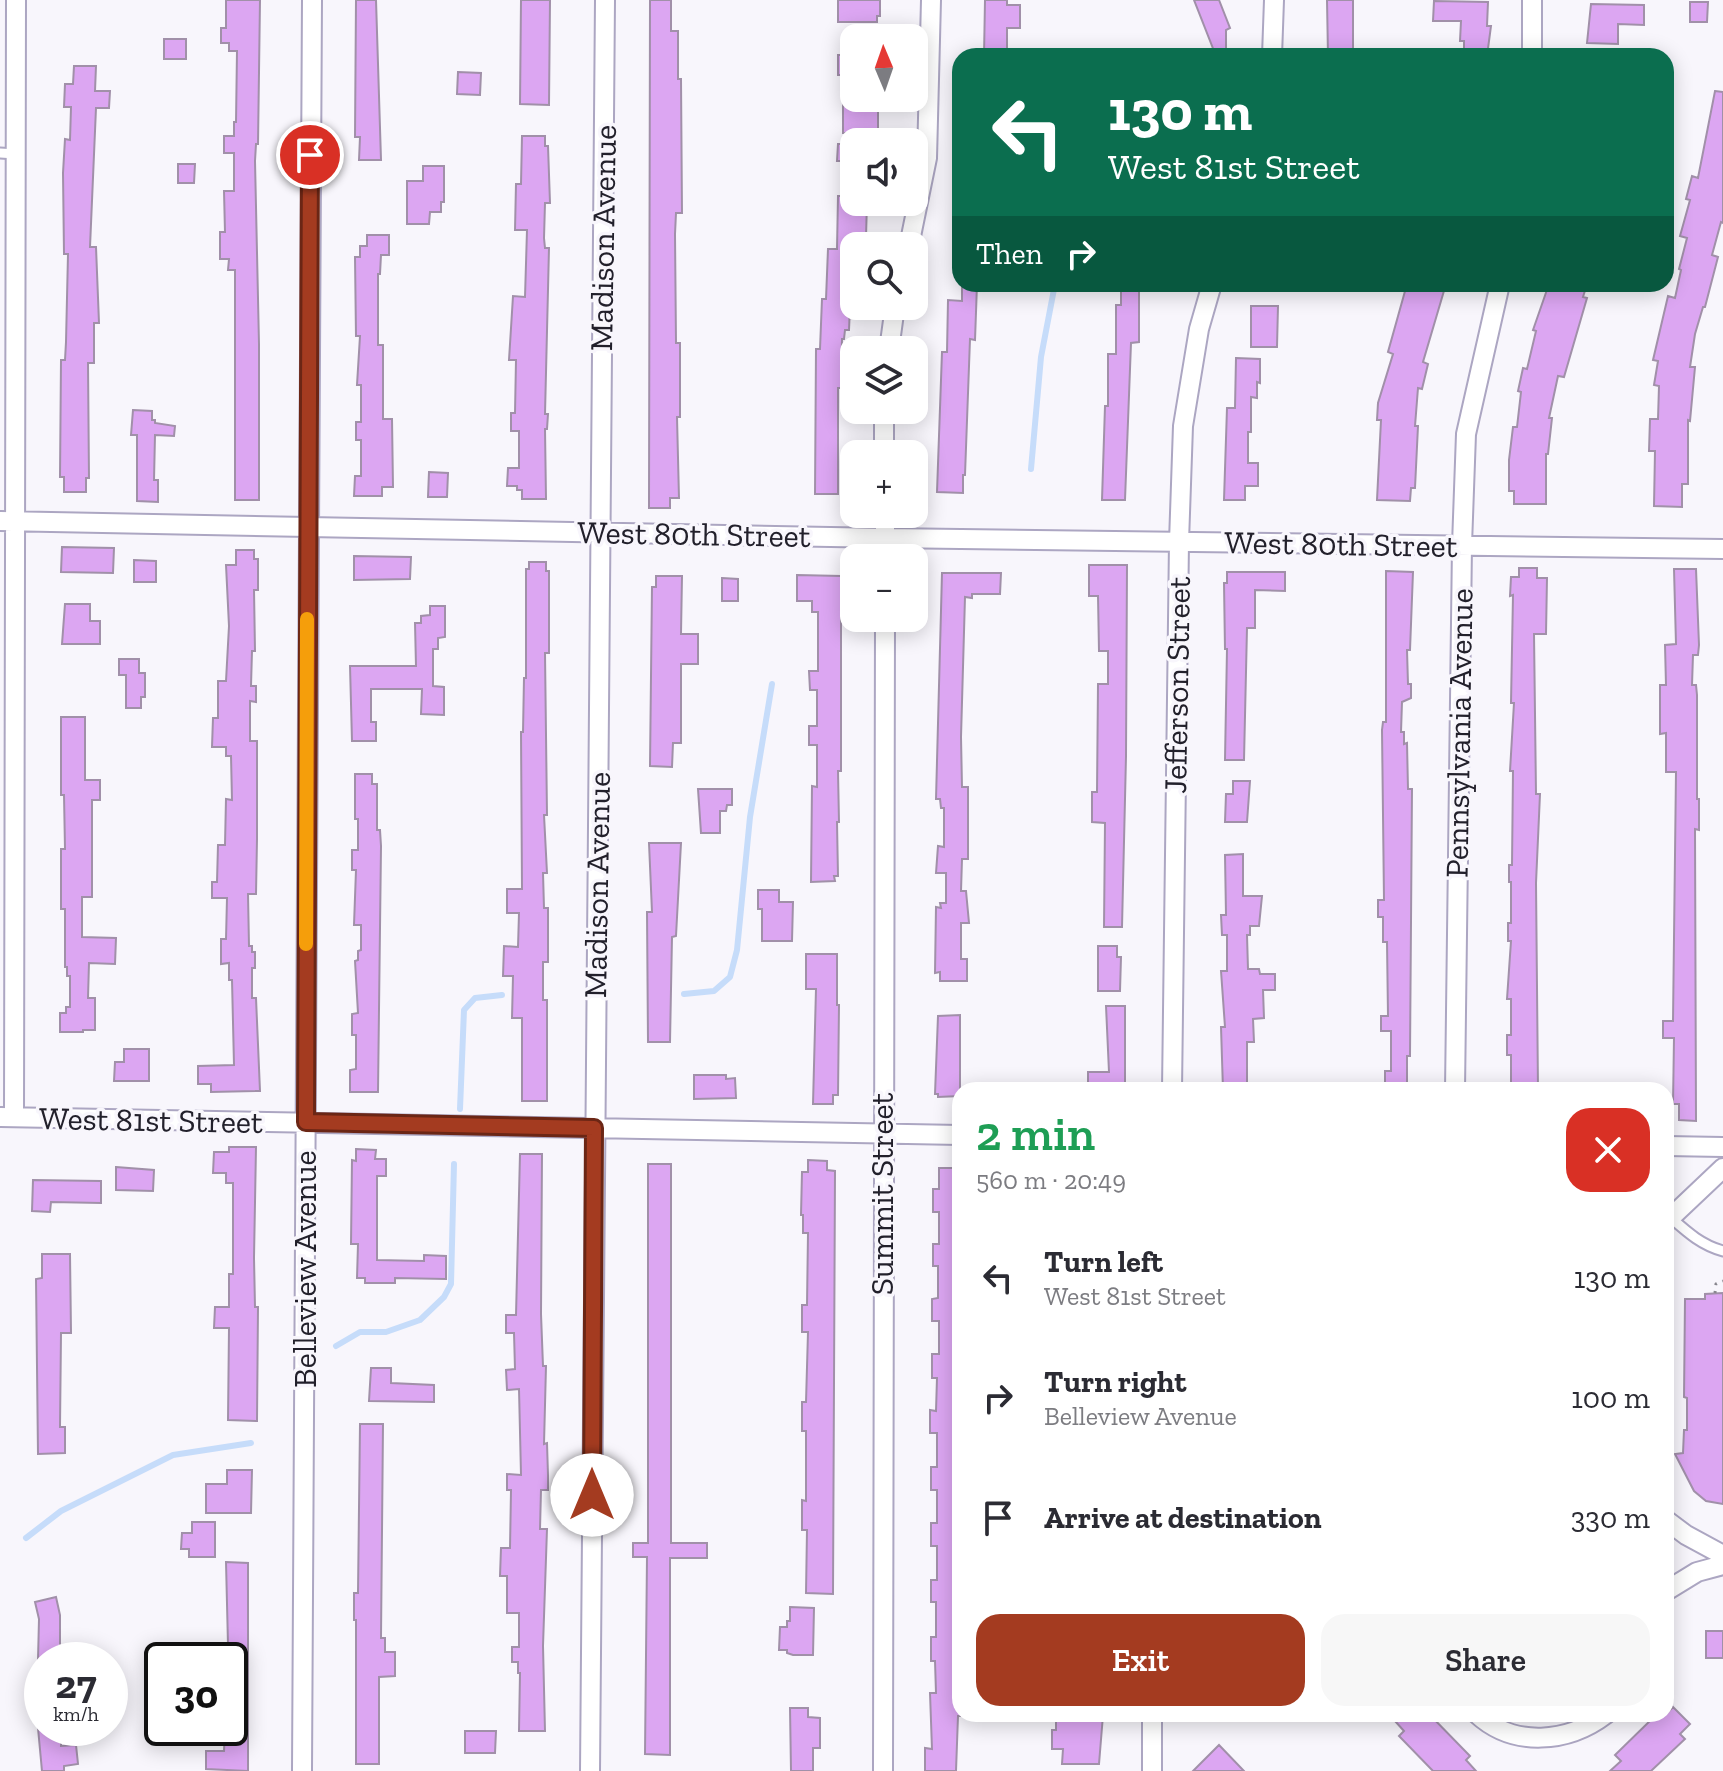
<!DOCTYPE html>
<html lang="en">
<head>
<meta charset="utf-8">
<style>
  body { margin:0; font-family:"Zilla Slab",serif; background:#f7f7f7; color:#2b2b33; height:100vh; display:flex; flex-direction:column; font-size:30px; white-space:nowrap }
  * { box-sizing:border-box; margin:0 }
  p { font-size:26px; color:#7c7c81 }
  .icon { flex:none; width:44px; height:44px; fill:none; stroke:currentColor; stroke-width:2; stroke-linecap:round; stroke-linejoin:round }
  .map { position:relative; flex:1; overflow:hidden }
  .details { position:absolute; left:952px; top:1082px; width:722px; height:640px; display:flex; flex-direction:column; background:#fff; border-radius:24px; box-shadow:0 4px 20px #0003 }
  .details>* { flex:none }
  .top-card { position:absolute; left:952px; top:48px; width:722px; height:244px; border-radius:24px; box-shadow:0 4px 20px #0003; background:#0b6e4f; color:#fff; overflow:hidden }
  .needle { width:52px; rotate:358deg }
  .tools { position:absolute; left:840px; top:24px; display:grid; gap:16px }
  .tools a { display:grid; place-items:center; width:88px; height:88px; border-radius:16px; background:#fff; box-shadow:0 4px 20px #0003; font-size:40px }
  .speed { position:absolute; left:24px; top:1642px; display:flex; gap:16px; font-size:40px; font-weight:700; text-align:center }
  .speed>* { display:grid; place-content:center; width:104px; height:104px; border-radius:50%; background:#fff; box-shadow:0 4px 20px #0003; line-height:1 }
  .speed small { font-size:20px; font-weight:400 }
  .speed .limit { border:4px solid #111; border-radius:12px; background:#fff; color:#111 }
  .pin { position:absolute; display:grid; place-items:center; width:68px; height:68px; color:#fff; margin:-34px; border:4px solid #fff; border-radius:50%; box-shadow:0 2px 8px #0007 }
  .me { position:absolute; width:88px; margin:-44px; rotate:0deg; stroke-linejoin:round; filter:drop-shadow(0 0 6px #0008) }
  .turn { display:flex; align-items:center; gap:28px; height:168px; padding:0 24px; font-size:36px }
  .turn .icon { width:104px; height:104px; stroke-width:2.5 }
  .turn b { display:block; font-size:56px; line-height:68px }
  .then { display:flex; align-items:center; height:76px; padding:0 24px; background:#0003; gap:16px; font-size:30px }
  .round { display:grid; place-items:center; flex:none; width:84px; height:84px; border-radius:24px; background:#f7f7f7 }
  .summary { display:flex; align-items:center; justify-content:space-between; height:136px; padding:0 24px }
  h1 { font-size:48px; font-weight:600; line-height:60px; color:#1e9e55 }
  .primary-button { display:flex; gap:16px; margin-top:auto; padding:16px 24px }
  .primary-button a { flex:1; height:92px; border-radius:24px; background:#a43b20; color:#fff; font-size:32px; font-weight:600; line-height:92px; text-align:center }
  .primary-button a+a { background:#f7f7f7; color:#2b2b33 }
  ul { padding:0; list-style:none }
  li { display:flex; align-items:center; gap:24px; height:120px; padding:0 24px }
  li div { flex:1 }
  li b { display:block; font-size:30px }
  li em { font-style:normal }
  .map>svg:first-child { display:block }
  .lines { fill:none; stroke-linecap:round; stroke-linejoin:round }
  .stream { stroke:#c6dcfa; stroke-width:6 }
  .building { fill:#dca6f2; stroke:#a190a9; stroke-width:2 }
  .service-casing { stroke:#aca6c2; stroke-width:13 }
  .minor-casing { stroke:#aca6c2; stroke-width:22 }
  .path { stroke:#87858d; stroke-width:3; stroke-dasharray:2 6; stroke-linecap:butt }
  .service { stroke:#fff; stroke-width:9 }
  .minor { stroke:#fff; stroke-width:18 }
  .route-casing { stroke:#6b2615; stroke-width:20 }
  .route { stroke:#a43b20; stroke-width:14 }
  .slow { stroke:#f59e0b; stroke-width:14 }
  .labels { text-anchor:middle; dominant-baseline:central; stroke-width:7; stroke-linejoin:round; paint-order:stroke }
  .street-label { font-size:32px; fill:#22202b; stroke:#f8f6fc }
</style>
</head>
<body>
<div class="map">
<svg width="1723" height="1771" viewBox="0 0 1723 1771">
  <rect width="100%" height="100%" fill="#f8f6fc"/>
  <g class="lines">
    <!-- stream -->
    <path class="stream" d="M1031 469 1041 357 1055 284
      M684 994 714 991 730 977 737 950 750 817 772 684
      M460 1109 464 1010 475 998 502 995
      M336 1346 360 1332H386L420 1320 444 1297 451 1284 454 1164
      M26 1538 61 1511 173 1455 251 1443"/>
  </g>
  <!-- building -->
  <path class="building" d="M226 0H260L258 144H256L255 161 259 344V500H235V270H228L229 259H220V232H225L224 191H234V153H224V136H234V122H236L237 51H229V43H221V28H226Z
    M356 0H376L381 160H359L360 137H355Z
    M521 0H550L549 105 520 104Z
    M650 0H671V31H678V79H681L682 213H676L675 234 676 343H680V417H677L679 498H670V508H649Z
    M838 0H880V16H877V22H838Z
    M985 0H1007V5H1020V28H1007V56H984Z
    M1194 0H1219L1230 28 1226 30V56H1216Z
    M1327 0H1353V56H1328Z
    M1434 1 1488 2 1487 26H1491L1487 56H1464V41H1460L1461 21H1433Z
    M1690 2H1708L1707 22H1690Z
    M1591 4 1644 5V25L1618 24V44L1587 43Z
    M164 39H186V59H164Z
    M838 55H854V75H838Z
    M74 66H96L95 91H110L109 108H96L90 247H96L99 323H94V363H88L89 478H86V492H64V477H60L61 360H65L66 342 68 254H64L63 173 65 139 70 140 71 107H64L65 84H73Z
    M458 72 481 73 480 95 457 94Z
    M1715 91 1723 92V223L1721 222 1712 255 1718 257 1705 307H1703L1695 334 1690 367H1695L1690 421 1688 420V484H1682V507L1654 506 1655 451H1649L1650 419H1658L1659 386 1654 385 1658 361 1653 360 1668 296 1675 298 1681 270 1679 269 1687 238 1680 236 1690 200 1686 199 1692 176 1698 178Z
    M843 98H878V133H843Z
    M522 136H545V146H548L550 203H545L544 238 545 248H549L545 414H548L547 429H545L546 499H522V490H517V486H507L508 468H519V431H511V413H515L516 360H509L513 296 525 297 527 230H515L516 184H521Z
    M838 144H854V161H837Z
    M178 164H195L194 183H178Z
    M423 166H444V202H441V212H430L429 224H407V181H423Z
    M838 196H854V202H867L866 237 853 236 849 330H845L844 339H842L841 388H838V494H815L816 349H820L822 299H826L828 249H837Z
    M367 235H389V255H381L380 274H378V345H383V419H392L393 487H382V496H354L355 476H361V440H356V422H361V385H357L360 336H356L355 257H360V246H367Z
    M962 284H977L975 340 970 339 965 475H963V493L937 492 942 352H947L948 300 962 301Z
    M1121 284H1139V342L1131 343 1125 500H1102L1105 406H1108V354H1116V305H1121Z
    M1407 284H1446L1423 362 1428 364 1422 389 1418 388 1415 426H1418L1415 488H1411L1410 501 1377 500 1381 420H1377L1378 403 1393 354 1388 352Z
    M1549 284H1587L1583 297 1587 298 1564 377 1558 376 1549 418H1552L1548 454H1546V504H1514V491H1509V460L1513 427H1517L1521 392 1518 391 1523 368 1527 369 1536 331 1533 330Z
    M1251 306H1278L1277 347H1251Z
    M1236 358 1260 359V383L1257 382V398L1251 397V432H1248V463H1258V486H1245V500H1224L1227 408H1235Z
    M133 410 152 411V420H155V423L175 426 174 436 155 435 154 480H158V502L137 501V435H131Z
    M429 472 448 473 447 497H428Z
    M62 547 114 548 113 573 61 572Z
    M236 550H254V559H258V590H254L255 651H252L251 686H256V702L250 701V741H257V839L256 894H248L249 946H252V952H255V968H252V998H256L260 1091 211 1092V1084H198V1066L234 1065 232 980H229V963L221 964V939H226L227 898H212V882H217L218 845H225L226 799 232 800 231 756H226V747H212L213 718H218V681H226L229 626 226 565H236Z
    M354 556 411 557 410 579 354 580Z
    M134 560 156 561V582H134Z
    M529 562H546V571H549V653H545L547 815H544L547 873H543L544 908H548V962H543V1000H547V1101H522V1018H512L513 976H503L504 946 518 947 519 913H507V889H522L521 732H523L524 678H526V569H529Z
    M1089 565H1127L1126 756 1122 927H1104L1105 823 1092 822V792H1097L1098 684H1108V651H1099L1098 596H1089Z
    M1519 568H1537V578H1547L1546 634H1534L1536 794H1540L1536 883 1538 1090H1511V1055H1507V1035H1511V999H1507L1511 941H1508V923H1511V882H1509V865H1512L1513 771H1510L1514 703H1511L1513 595 1510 596 1511 577H1519Z
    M1674 569H1696L1699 645 1698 655H1693L1692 685H1696L1697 695V799H1699V830L1695 829 1696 1121 1679 1120V1104H1673L1674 1038H1663V1021H1673L1676 772H1666V733L1660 734V685H1666L1665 645 1676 644Z
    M1386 571 1413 572 1410 650H1407L1408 684H1411V698L1402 702 1401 732H1404V744L1407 743 1408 789H1412L1410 1056H1407V1090H1385V1071H1391V1031H1381V1016H1388L1387 942H1383V917H1378V900H1384L1382 730 1383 722H1386Z
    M1227 572H1285V591L1255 590V628H1247L1244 760H1225L1227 649H1225L1224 583H1227Z
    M942 573H1001L1000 594H972V598L965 597 961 737 962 787H968V859H962L961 891H966L969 923H961V959H967V981H940V972L935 973 936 907 941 908 940 903H946V873H936L938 846 944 847V808H941L940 799H936Z
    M797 575 841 576V771H838L839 822H837L838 876H834L835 881 811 882 812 786 817 787V745H809V726H817V690H810L809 671H818V612H812V601H797Z
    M656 576H682L681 634H698V664H681V743H673L672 767 650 766 652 587H656Z
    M722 578 738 579V601H722Z
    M65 604H90V621H100V644H62Z
    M430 606H445V637L438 638V649H433V686L444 687V715L421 714 422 689H371V722H376V741H352L350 666H416L415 623H421V616L430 615Z
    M119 659H139V673H145V697H141V708H126V675H119Z
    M61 717H85V780H100V800H92V897H82V937L116 938 115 964 89 963 88 998H95V1030H83V1032H60V1013H66V1007H70V976H67V967H65V909H61V849H65L64 795H61Z
    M355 774H372V784H377V830H380L381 846 378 1092H350V1070L356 1069V1035H352V1014L358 1013 355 961 358 960V951L361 950V925H354L356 870H352V850H358V819H355Z
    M1233 781H1250L1247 822H1225L1226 794H1233Z
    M698 789H732V805H727L726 811H720V833H701Z
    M649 843H681L676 936 672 937 670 1042H648L647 912H652Z
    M1243 854V896H1262L1259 926H1250V935H1247L1248 969H1259L1260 974H1275V990H1263L1264 1018 1253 1019 1254 1042H1247V1090H1223L1221 1027H1225L1221 971H1227V935H1222L1221 915H1226L1225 855Z
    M758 890H779V902H793L792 941H762V909H758Z
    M1098 946H1117V957H1121L1120 991H1098Z
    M806 954H837V1005H839L838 1095H833V1104H813L816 989H806Z
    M1106 1006H1125V1090H1088V1072H1109Z
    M960 1015V1096L938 1097V1094H935L938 1016Z
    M124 1049H149V1081H114L115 1062H124Z
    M694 1075H726V1079L735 1078 736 1098 694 1099Z
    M229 1147H256L254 1258 255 1307H258L257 1421 228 1420 229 1328H214L215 1307H229V1274H233V1183H226V1173H213L214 1152H229Z
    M356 1149 376 1150 375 1159H386V1176H377V1260L424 1261V1255L446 1256V1279L395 1278V1283H365V1278H357L358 1244H351L352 1160 356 1161Z
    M520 1154H542L541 1314 543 1366H546L544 1444 547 1443 548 1475V1490H541L540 1529H547L543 1646 545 1731H519L520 1673H518V1662H512V1647H519V1613H507V1576H500L501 1548H510L511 1490H507V1474L521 1475 519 1389 507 1390 506 1370 515 1369 514 1333H506V1315H516Z
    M808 1160 827 1161V1170L835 1171 833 1594 806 1593 807 1530H802V1500L806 1501V1431H802V1402H806L808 1332H802V1305H807L808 1233H803V1215H801L802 1172H808Z
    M648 1164H671V1543H707V1558H670V1755L645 1754 647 1557H633V1543H648Z
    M116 1167 154 1170 153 1191 116 1190Z
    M939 1168H960V1716H958L956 1771H925V1748L932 1749 930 1693H936L935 1661H931V1637H936V1602H931V1580H937V1546H931V1523H937V1490H931V1467H937V1433H930V1410L936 1411 937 1378H932V1354H939V1321H932V1299L938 1298V1266H933V1244H939V1212H933V1189H939Z
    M33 1180 101 1181V1203L51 1202 50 1212 32 1211Z
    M42 1254H70L71 1333H61L60 1427H65V1453L38 1454 36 1279 42 1278Z
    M1723 1293V1504L1706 1501 1694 1491 1675 1454 1683 1453 1684 1430H1687V1398L1684 1397 1685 1299H1705V1294Z
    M371 1368H391V1383L434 1385V1402L369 1401Z
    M360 1424H383L381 1638H385V1652H395V1676L379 1677V1764H356V1620H354V1593H358Z
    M227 1470H252L251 1513H206V1484H227Z
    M192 1522H215V1557H189V1549H181L182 1533H192Z
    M226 1562 248 1563V1771L206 1769V1751H224L225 1728H230Z
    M56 1597 60 1615V1660H38L39 1619 35 1602Z
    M790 1607 814 1608 813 1655H793L787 1653V1650H779L780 1627H787V1621H790Z
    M1706 1631H1723V1658H1706Z
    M1673 1707 1690 1724 1680 1734 1685 1739 1651 1771H1610L1621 1761 1615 1755 1657 1714H1666Z
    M790 1708H808V1717L820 1718V1748H813V1771H791Z
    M1056 1714 1103 1715 1099 1764H1062L1063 1749H1052V1730H1056Z
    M1403 1714H1429L1470 1756 1466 1760 1476 1771H1433L1399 1736 1404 1731 1395 1721Z
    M38 1728H61V1746L76 1745 78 1764 64 1766V1771H42Z
    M465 1731H496L495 1753H465Z
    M1219 1745 1244 1771H1193Z"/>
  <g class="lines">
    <defs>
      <path id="service" d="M0 153 16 154
        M1670 1217C1687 1232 1701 1245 1723 1251"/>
      <path id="minor" d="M1272 56 1274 0
        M1532 56V0
        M909 246 927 158 931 0
        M889 350 895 306
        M884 410V454
        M885 514V558
        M0 521 885 538 1723 549
        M1172 1090 1179 542 1183 426 1199 329 1212 284
        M1455 1090 1462 545 1466 434 1500 284
        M0 1117 960 1135
        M14 1117 16 0
        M1666 1146 1723 1147
        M1666 1222 1723 1168
        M1666 1520 1686 1535 1723 1555
        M1666 1591 1697 1572 1723 1565
        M1152 1714V1771
        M1477 1714C1514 1748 1568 1743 1606 1714
        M302 1771 312 0
        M590 1771 605 0
        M883 1771 885 618"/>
    </defs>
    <!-- service casing -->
    <use href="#service" class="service-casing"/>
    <!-- minor casing -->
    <use href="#minor" class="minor-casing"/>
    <!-- path -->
    <path class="path" d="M1715 1293 1716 1284 1723 1281"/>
    <!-- service -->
    <use href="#service" class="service"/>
    <!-- minor -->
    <use href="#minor" class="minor"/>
  </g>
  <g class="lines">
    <defs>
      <path id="route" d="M310 155 306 1122 594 1128 592 1495"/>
    </defs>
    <!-- route casing -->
    <use href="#route" class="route-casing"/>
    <!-- route -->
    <use href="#route" class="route"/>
    <!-- slow -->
    <path class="slow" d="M306 944 307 619"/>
  </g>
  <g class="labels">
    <!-- street labels -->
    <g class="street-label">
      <text transform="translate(603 238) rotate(-89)">Madison Avenue</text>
      <text transform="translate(694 534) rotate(1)">West 80th Street</text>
      <text transform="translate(1341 544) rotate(1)">West 80th Street</text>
      <text transform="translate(1177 685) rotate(-89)">Jefferson Street</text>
      <text transform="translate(1459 733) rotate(-89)">Pennsylvania Avenue</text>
      <text transform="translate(597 885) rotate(-89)">Madison Avenue</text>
      <text transform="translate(151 1120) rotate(1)">West 81st Street</text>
      <text transform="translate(882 1194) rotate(-90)">Summit Street</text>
      <text transform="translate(305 1269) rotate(-90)">Belleview Avenue</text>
    </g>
  </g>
</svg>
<div class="tools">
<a><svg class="needle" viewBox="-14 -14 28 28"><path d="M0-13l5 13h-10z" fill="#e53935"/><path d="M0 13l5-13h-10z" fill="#7c7c81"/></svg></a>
<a><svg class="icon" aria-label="sound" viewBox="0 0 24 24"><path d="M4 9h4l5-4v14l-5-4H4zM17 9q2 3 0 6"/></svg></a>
<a><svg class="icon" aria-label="search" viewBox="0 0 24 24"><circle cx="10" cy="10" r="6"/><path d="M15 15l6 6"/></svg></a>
<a><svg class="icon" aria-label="layers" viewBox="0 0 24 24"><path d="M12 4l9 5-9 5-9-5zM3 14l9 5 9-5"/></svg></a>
<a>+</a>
<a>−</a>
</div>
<div class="speed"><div>27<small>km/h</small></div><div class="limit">30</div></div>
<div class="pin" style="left:310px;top:155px;background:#d93025"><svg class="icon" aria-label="arrive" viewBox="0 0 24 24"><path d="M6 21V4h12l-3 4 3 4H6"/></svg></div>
<svg class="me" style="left:592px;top:1495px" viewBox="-20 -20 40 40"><circle r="19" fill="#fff"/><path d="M0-13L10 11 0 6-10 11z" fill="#a43b20"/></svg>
<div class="top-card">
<div class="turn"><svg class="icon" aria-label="left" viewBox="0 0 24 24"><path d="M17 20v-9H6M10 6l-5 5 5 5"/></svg><div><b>130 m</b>West 81st Street</div></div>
<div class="then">Then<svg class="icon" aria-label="right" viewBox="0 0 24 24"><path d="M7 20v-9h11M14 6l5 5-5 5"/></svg></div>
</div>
<section class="details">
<div class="summary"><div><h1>2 min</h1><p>560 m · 20:49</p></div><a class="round" style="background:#d93025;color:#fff"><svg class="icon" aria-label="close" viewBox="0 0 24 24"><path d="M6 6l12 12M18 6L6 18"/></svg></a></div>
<ul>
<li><svg class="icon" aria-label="left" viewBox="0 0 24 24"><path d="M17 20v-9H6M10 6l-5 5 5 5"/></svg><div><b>Turn left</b><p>West 81st Street</p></div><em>130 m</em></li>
<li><svg class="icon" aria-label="right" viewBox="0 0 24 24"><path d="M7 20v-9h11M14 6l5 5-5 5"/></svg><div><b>Turn right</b><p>Belleview Avenue</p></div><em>100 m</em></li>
<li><svg class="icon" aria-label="arrive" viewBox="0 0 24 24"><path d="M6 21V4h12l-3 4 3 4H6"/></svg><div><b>Arrive at destination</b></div><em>330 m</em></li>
</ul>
<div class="primary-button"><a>Exit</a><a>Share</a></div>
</section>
</div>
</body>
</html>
